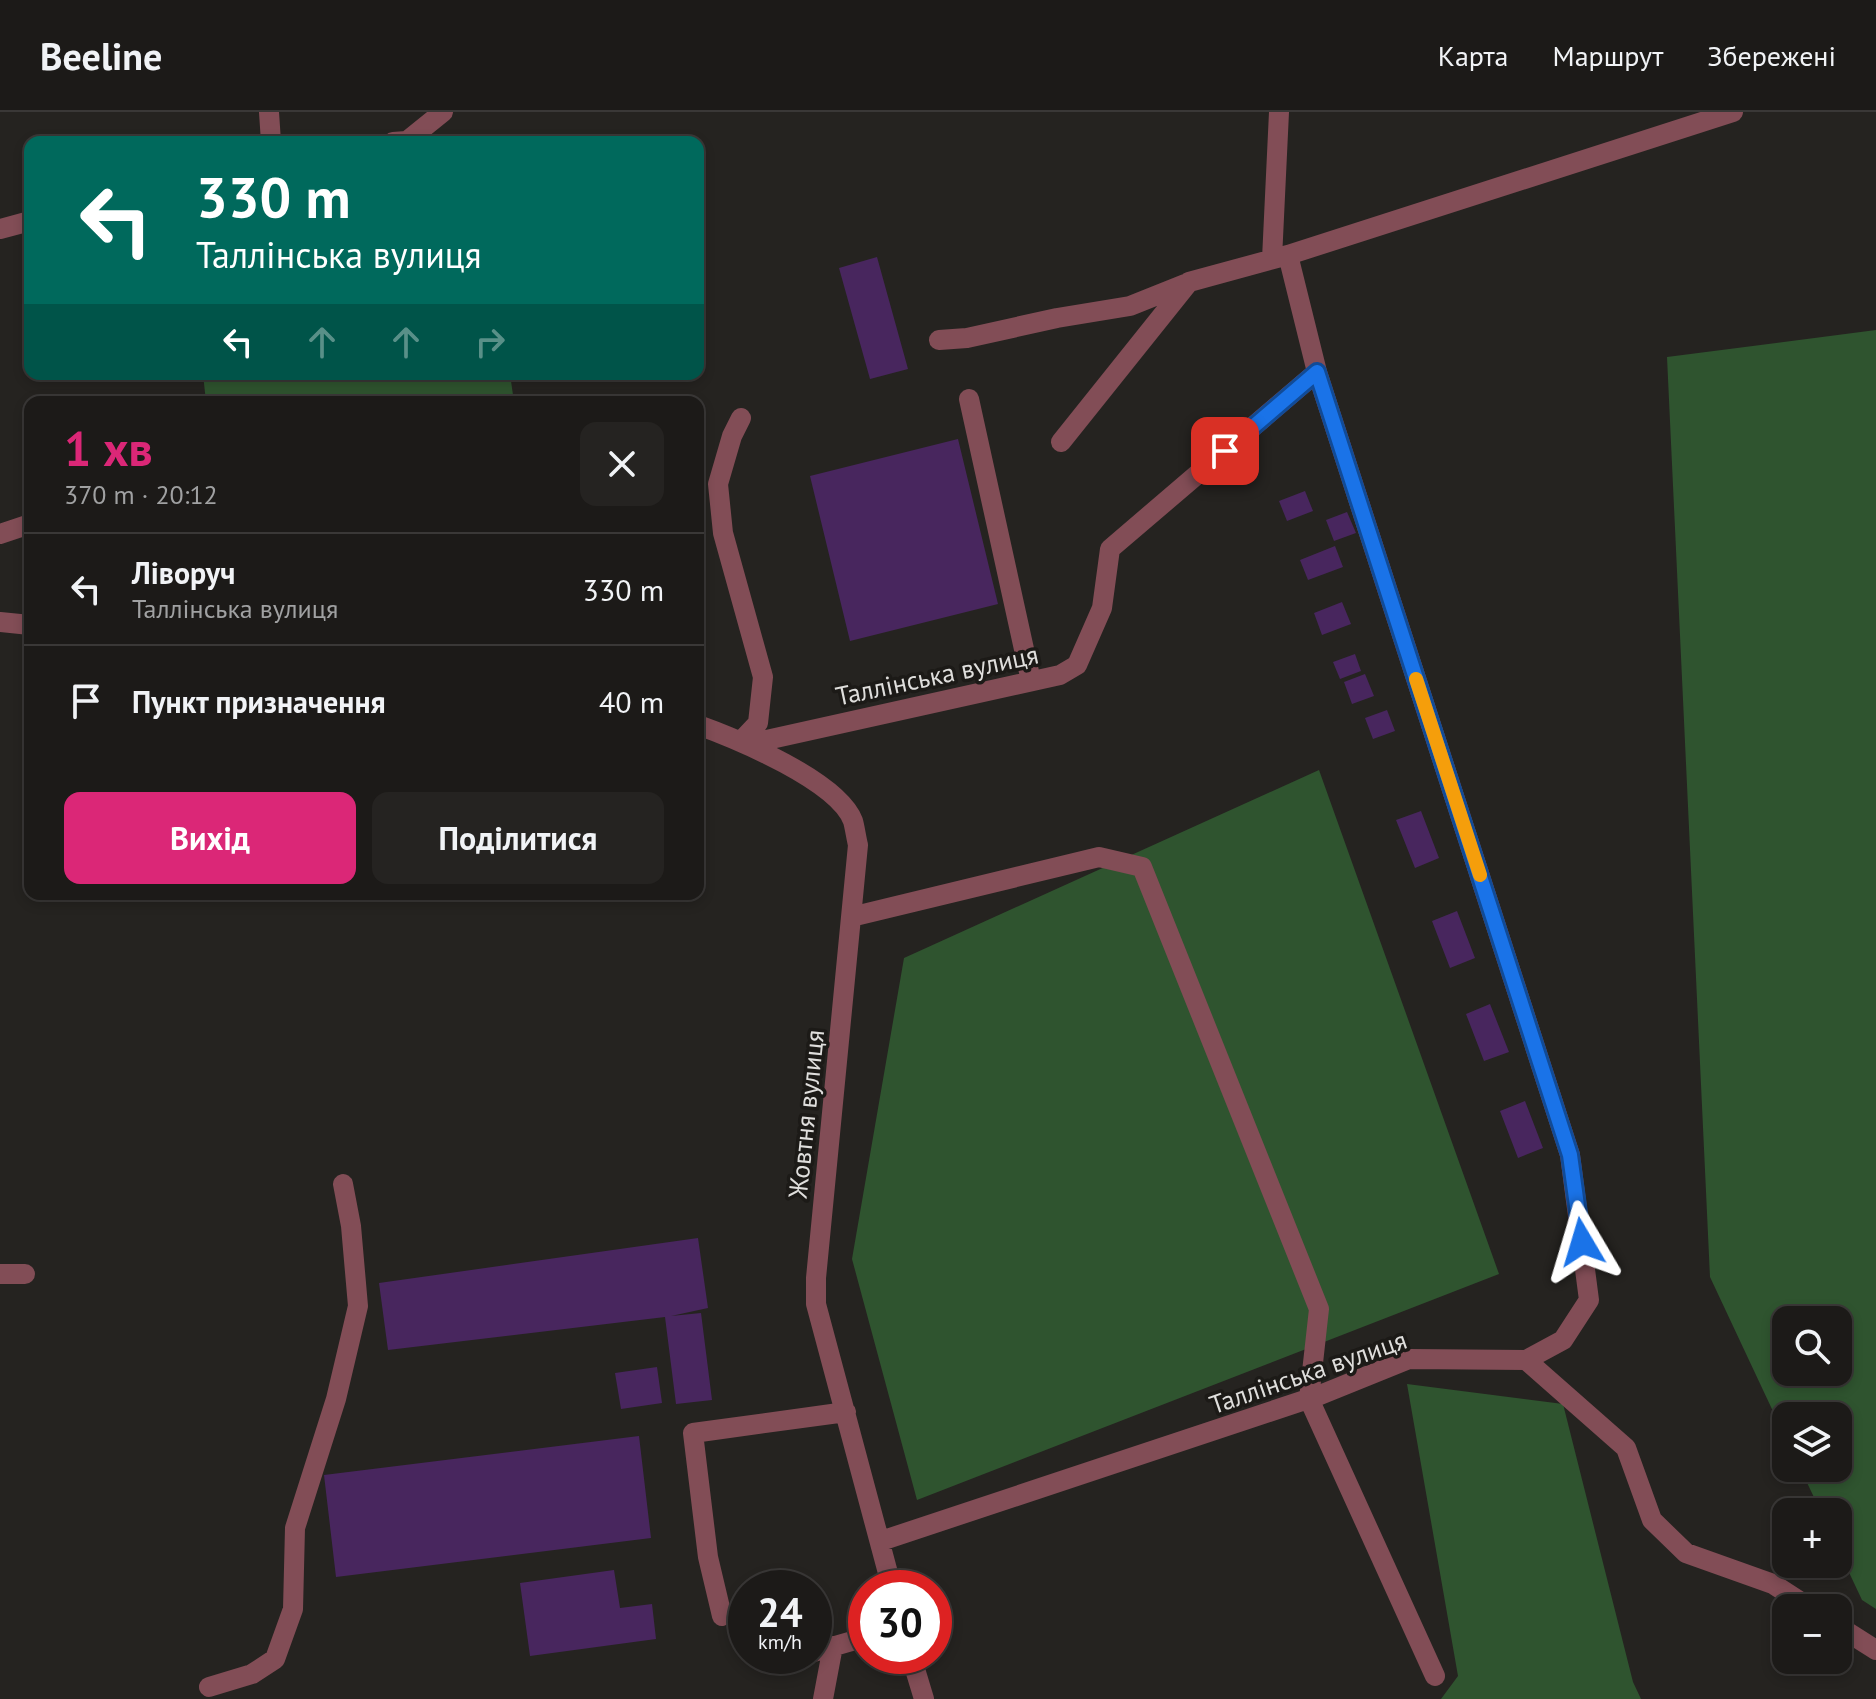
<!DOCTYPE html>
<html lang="uk">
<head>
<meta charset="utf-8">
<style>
  body { margin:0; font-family:"PT Sans",sans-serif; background:#252321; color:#f1f3f6; height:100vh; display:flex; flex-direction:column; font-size:30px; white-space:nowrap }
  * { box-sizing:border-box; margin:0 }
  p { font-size:26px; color:#a0a1a2 }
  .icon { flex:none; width:44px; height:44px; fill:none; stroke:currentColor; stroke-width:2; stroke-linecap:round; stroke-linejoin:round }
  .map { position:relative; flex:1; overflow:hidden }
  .panel { position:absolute; left:24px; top:284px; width:680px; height:504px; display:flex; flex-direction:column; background:#1c1a18; border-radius:16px; box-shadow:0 4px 12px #0003,0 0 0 2px #3a3837 }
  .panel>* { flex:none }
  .top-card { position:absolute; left:24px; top:24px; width:680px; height:244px; border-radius:16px; box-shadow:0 4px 12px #0003,0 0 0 2px #3a3837; background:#00695c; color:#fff; overflow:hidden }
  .buttons { position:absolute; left:1772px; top:1194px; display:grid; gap:16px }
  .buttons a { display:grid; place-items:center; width:80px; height:80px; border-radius:16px; background:#1c1a18; box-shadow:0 4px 12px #0003,0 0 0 2px #3a3837; font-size:40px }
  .speed { position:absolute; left:728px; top:1458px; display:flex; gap:16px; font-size:40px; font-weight:700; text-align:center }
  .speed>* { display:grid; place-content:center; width:104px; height:104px; border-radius:50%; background:#1c1a18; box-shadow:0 4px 12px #0003,0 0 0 2px #3a3837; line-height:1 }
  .speed small { font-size:20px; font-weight:400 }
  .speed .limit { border:12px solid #d22; background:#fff; color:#111 }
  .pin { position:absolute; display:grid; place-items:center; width:68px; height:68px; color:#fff; margin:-34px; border-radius:16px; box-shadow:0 4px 12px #0006 }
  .me { position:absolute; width:88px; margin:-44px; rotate:353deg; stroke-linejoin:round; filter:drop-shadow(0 0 6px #0008) }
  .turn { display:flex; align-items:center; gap:28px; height:168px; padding:0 40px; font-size:36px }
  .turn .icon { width:104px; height:104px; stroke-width:2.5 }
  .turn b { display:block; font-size:56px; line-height:68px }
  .lanes { display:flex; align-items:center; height:76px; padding:0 40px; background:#0003; justify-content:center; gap:40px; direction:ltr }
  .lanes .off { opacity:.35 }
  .round { display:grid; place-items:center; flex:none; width:84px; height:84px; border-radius:16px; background:#252321 }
  .overview { display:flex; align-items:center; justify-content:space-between; height:136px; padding:0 40px }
  h1 { font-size:48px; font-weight:600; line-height:60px; color:#db2777 }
  .cta { display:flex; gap:16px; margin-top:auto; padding:16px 40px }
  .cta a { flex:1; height:92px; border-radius:16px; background:#db2777; color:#fff; font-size:32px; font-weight:600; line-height:92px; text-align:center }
  .cta a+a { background:#252321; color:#f1f3f6 }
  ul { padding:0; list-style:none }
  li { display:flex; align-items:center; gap:24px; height:112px; padding:0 40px; border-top:2px solid #3a3837 }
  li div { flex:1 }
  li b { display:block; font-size:30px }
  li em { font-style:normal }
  header { display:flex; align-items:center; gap:48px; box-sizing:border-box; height:112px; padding:0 40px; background:#1c1a18; border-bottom:2px solid #3a3837 }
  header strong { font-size:38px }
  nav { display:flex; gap:44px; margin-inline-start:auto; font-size:28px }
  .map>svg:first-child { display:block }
  .green { fill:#2f542f; fill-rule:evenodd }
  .building { fill:#48265e }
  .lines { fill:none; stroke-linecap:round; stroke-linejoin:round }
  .minor { stroke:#824d56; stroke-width:20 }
  .route-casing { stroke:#114b97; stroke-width:20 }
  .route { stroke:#1a73e8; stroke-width:14 }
  .slow { stroke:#f59e0b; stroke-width:14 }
  .labels { text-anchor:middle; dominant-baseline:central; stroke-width:7; stroke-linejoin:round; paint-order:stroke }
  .street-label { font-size:26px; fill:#dfdedc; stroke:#1c1a17 }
</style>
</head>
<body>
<header>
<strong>Beeline</strong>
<nav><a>Карта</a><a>Маршрут</a><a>Збережені</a></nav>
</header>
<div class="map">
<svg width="1876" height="1587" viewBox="0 0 1876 1587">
  <rect width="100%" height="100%" fill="#252320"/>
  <!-- green -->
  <path class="green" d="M1876 218V1497L1862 1488 1838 1437V1400H1821L1800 1356H1838V1304H1786V1327L1710 1165 1667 245ZM1786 1208H1838V1260H1786Z
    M203 262H510L514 290H206Z
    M1319 658 1499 1162 917 1388 852 1147 904 846Z
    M1407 1272 1563 1292 1633 1570 1641 1587H1441L1458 1564Z"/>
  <!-- building -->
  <path class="building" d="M877 145 908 257 870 267 839 156Z
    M958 327 998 492 850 529 810 364Z
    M1305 379 1313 399 1287 409 1279 389Z
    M1347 400 1356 421 1334 429 1326 408Z
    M1335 434 1343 455 1308 468 1300 448Z
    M1342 490 1351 512 1322 523 1314 501Z
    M1355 542 1361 559 1340 567 1333 550Z
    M1365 562 1374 584 1352 592 1344 570Z
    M1387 598 1395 619 1373 627 1365 606Z
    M1421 699 1439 746 1415 756 1396 708Z
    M1457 799 1475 846 1450 856 1432 809Z
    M1490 892 1509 940 1484 949 1466 902Z
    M1525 989 1543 1036 1518 1046 1500 999Z
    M698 1126 708 1196 671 1204 701 1201 712 1288 676 1292 665 1205 388 1238 379 1171Z
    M657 1255 662 1291 621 1297 615 1261Z
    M639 1324 651 1426 336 1465 324 1363Z
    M614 1458 620 1496 652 1492 656 1527 530 1544 520 1471Z"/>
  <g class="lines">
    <!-- minor -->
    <path class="minor" d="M269 0 271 30
      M393 30 407 29 443 0
      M0 117 30 109
      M1272 147 1279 0
      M939 228 967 226 1057 206 1130 194 1185 172
      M969 287 1031 569
      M741 306 732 324 718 372 723 421 763 565 758 611 741 629
      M1061 330 1189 170 1288 143 1733 0
      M0 422 30 412
      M0 510 30 513
      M698 613C737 627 838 669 853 709 855 716 856 725 858 733L816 1166V1192L892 1476
      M749 632 1060 563 1077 553 1102 496 1110 437 1317 260
      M851 805 1099 745 1142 755 1319 1197 1309 1287 1435 1564
      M0 1162H25
      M1526 1248 1626 1336 1652 1408 1686 1441 1773 1472 1810 1496
      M881 1429 1320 1283 1409 1247 1526 1248 1563 1228 1589 1188 1570 1043 1317 260 1288 143
      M722 1504 708 1445 693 1321 846 1300
      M1838 1514 1876 1538
      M814 1540 866 1525
      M911 1544 924 1587
      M209 1575 252 1562 275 1547 293 1497 295 1416 336 1287 358 1194 351 1114 343 1072
      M823 1587 833 1534"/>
  </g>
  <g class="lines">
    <defs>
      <path id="route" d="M1225 339 1317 260 1570 1043 1582 1130"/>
    </defs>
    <!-- route casing -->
    <use href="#route" class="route-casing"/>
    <!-- route -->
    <use href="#route" class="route"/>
    <!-- slow -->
    <path class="slow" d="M1416 567 1480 763"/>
  </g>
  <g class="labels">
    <!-- street labels -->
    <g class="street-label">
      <text transform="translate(937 563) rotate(-12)">Таллінська вулиця</text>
      <text transform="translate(806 1002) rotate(-84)">Жовтня вулиця</text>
      <text transform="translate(1308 1260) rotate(-19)">Таллінська вулиця</text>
    </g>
  </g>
</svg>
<div class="buttons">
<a><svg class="icon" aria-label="search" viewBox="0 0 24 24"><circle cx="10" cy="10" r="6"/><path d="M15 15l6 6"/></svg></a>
<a><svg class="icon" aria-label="layers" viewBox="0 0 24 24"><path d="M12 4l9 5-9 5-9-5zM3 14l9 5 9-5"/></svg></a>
<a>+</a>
<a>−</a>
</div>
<div class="speed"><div>24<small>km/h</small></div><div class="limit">30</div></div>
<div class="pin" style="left:1225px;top:339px;background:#d93025"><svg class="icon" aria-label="arrive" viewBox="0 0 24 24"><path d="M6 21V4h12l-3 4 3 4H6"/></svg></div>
<svg class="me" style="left:1582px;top:1130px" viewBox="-20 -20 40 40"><path d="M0-17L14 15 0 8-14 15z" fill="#1a73e8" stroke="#fff" stroke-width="4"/></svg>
<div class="top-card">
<div class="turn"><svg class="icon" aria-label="left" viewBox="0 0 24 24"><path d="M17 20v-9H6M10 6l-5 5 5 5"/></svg><div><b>330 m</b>Таллінська вулиця</div></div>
<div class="lanes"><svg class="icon" aria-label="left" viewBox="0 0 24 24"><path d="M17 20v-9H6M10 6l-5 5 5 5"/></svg><svg class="icon off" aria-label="ahead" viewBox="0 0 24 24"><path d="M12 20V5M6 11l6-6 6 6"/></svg><svg class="icon off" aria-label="ahead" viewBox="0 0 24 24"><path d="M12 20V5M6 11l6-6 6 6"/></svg><svg class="icon off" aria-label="right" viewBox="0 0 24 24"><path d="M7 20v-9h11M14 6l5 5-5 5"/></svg></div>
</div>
<section class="panel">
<div class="overview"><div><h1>1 хв</h1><p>370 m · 20:12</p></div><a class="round"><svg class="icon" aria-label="close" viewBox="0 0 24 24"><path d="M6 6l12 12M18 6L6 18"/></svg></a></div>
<ul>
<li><svg class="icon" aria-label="left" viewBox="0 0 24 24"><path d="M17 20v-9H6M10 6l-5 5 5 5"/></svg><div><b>Ліворуч</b><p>Таллінська вулиця</p></div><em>330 m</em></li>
<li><svg class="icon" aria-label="arrive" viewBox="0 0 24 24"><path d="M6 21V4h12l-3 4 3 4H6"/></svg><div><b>Пункт призначення</b></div><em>40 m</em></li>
</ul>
<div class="cta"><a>Вихід</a><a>Поділитися</a></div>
</section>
</div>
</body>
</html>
